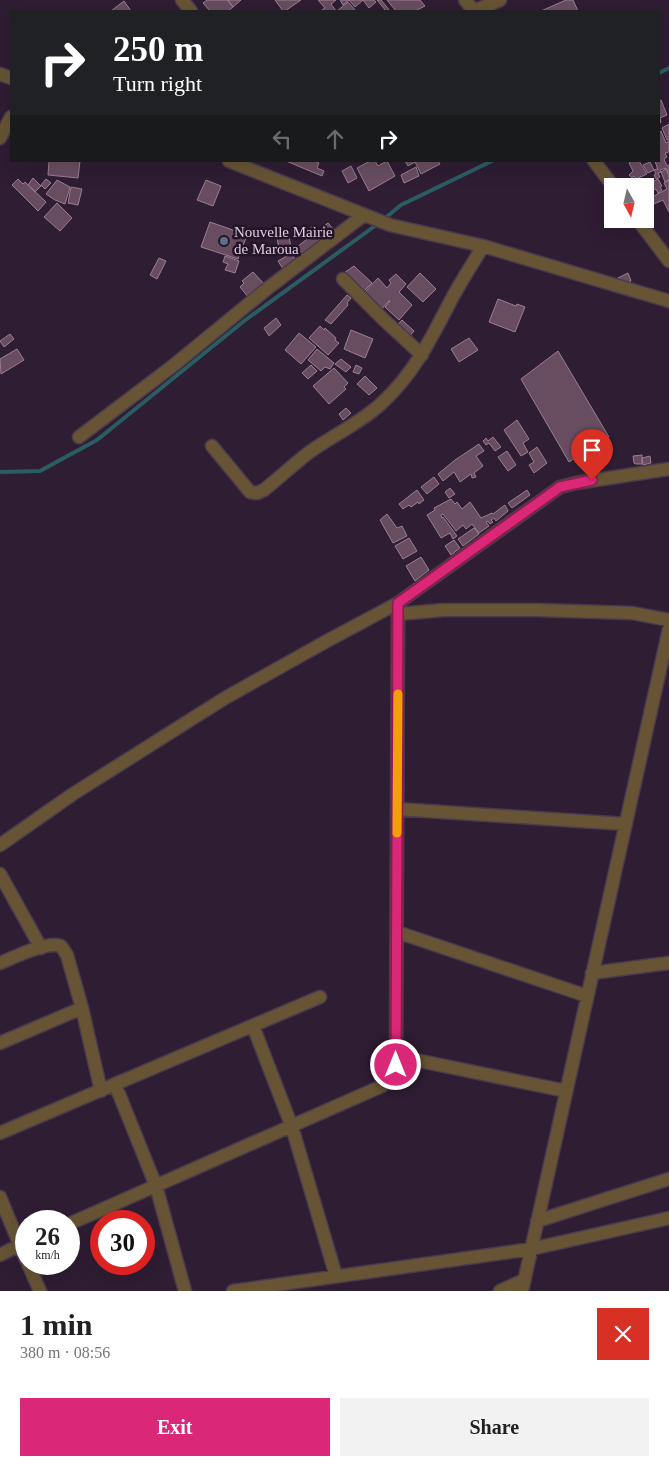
<!DOCTYPE html>
<html lang="en">
<head>
<meta charset="utf-8">
<style>
  body { margin:0; font-family:Georgia,serif; background:#f2f2f2; color:#202124; height:100vh; display:flex; flex-direction:column; font-size:19px; white-space:nowrap }
  * { box-sizing:border-box; margin:0 }
  p { font-size:16px; color:#757577 }
  .icon { flex:none; width:28px; height:28px; fill:none; stroke:currentColor; stroke-width:2; stroke-linecap:round; stroke-linejoin:round }
  .map { position:relative; height:1291px; overflow:hidden }
  .details { display:flex; flex-direction:column; background:#fff; flex:1 }
  .details>* { flex:none }
  .hud { position:absolute; left:10px; top:10px; width:650px; height:152px; border-radius:0px; box-shadow:0 5px 20px #0002; background:#202124; color:#fff; overflow:hidden }
  .needle { width:32px; rotate:172deg }
  .buttons { position:absolute; left:604px; top:178px; display:grid; gap:10px }
  .buttons a { display:grid; place-items:center; width:50px; height:50px; border-radius:0px; background:#fff; box-shadow:0 5px 20px #0002; font-size:25px }
  .speed { position:absolute; left:15px; top:1210px; display:flex; gap:10px; font-size:25px; font-weight:700; text-align:center }
  .speed>* { display:grid; place-content:center; width:65px; height:65px; border-radius:50%; background:#fff; box-shadow:0 5px 20px #0002; line-height:1 }
  .speed small { font-size:12px; font-weight:400 }
  .speed .limit { border:8px solid #d22; background:#fff; color:#111 }
  .pin { position:absolute; display:grid; place-items:center; width:42px; height:42px; color:#fff; margin:-51px -21px; border-radius:50% 50% 50% 0; rotate:-45deg; box-shadow:0 0 5px #0007 }
  .pin .icon { rotate:45deg }
  .me { position:absolute; width:55px; margin:-28px; rotate:0deg; stroke-linejoin:round; filter:drop-shadow(0 0 4px #0008) }
  .turn { display:flex; align-items:center; gap:18px; height:105px; padding:0 20px; font-size:22px }
  .turn .icon { width:65px; height:65px; stroke-width:2.5 }
  .turn b { display:block; font-size:35px; line-height:42px }
  .lanes { display:flex; align-items:center; height:48px; padding:0 20px; background:#0003; justify-content:center; gap:25px; direction:ltr }
  .lanes .off { opacity:.35 }
  .round { display:grid; place-items:center; flex:none; width:52px; height:52px; border-radius:0px; background:#f2f2f2 }
  .summary { display:flex; align-items:center; justify-content:space-between; height:85px; padding:0 20px }
  h1 { font-size:30px; font-weight:800; line-height:38px }
  .button { display:flex; gap:10px; margin-top:auto; padding:10px 20px }
  .button a { flex:1; height:58px; border-radius:0px; background:#db2777; color:#fff; font-size:20px; font-weight:800; line-height:58px; text-align:center }
  .button a+a { background:#f2f2f2; color:#202124 }
  .map>svg:first-child { display:block }
  .lines { fill:none; stroke-linecap:round; stroke-linejoin:round }
  .stream { stroke:#295d62; stroke-width:4 }
  .building { fill:#684d60; stroke:#9c7e92 }
  .minor-casing { stroke:#4b3a4e; stroke-width:15 }
  .minor { stroke:#665434; stroke-width:12 }
  .route-casing { stroke:#8e194d; stroke-width:12 }
  .route { stroke:#db2777; stroke-width:9 }
  .slow { stroke:#f59e0b; stroke-width:9 }
  .service-dot { fill:#5c6f8a; stroke:#251429; stroke-width:2 }
  .labels { text-anchor:middle; dominant-baseline:central; stroke-width:5; stroke-linejoin:round; paint-order:stroke }
  .poi-label { font-size:15px; fill:#dcd0de; stroke:#251429; text-anchor:start }
</style>
</head>
<body>
<div class="map">
<svg width="669" height="1291" viewBox="0 0 669 1291">
  <rect width="100%" height="100%" fill="#2f1d33"/>
  <g class="lines">
    <!-- stream -->
    <path class="stream" d="M659 73 669 68
      M384 219 401 205 492 161
      M0 472 40 471 97 440 244 321 379 223"/>
  </g>
  <!-- building -->
  <path class="building" d="M207 0H227L233 7 228 11H210L203 3Z
    M228 0H241L233 7Z
    M275 0H301L285 11H283Z
    M318 0H336L331 4 336 11H323L322 10 325 8Z
    M340 0H374L376 2 369 8 363 0 355 7 349 0 343 5Z
    M377 0H381L390 11H386Z
    M387 0H420L425 6 415 11H396Z
    M566 0H573L578 11H541Z
    M124 1 131 11H111Z
    M348 2 356 11H337Z
    M661 100 667 115 660 118 661 122 659 124V101Z
    M669 124V140H667L662 128Z
    M661 131 666 143 669 141V152L665 153 667 157 664 159 667 166 669 165V174L666 168 660 170 661 172 658 173 660 177 656 179 654 175 656 174 654 170 657 169 658 170 655 161H659V133Z
    M49 161H80L78 178 48 175Z
    M286 161H315L319 163 317 168 324 171 322 176Z
    M370 161H375L378 166 387 161 395 176 369 191 357 168Z
    M405 161H438L440 164 421 174 415 162 408 166Z
    M632 161H639L647 174 636 179 634 176 632 178 629 175 633 171 629 163Z
    M650 162 654 170 648 173 643 165Z
    M351 166 357 178 348 183 342 171Z
    M416 167 419 176 404 183 401 175Z
    M666 169 669 175V180L665 182 661 172Z
    M33 178 41 186 35 192 28 185Z
    M18 179 23 184 25 182 46 202 38 211 12 185Z
    M46 179 51 183 45 189 41 185Z
    M647 179 649 184 658 179 662 186 660 187 662 190 658 193 656 189 647 194 645 191V186H642L640 183Z
    M57 180 70 187 65 204 55 200 46 194Z
    M206 180 221 186 213 206 197 200Z
    M669 180V212L663 200 654 204 650 198 667 189 664 183Z
    M71 187 82 189 78 205 68 203Z
    M57 203 72 218 60 231 44 217Z
    M210 222 247 235 238 259 201 247Z
    M328 223 333 229 298 257 293 250Z
    M313 226 317 231 312 234 308 230Z
    M288 230 291 248 279 250 276 231Z
    M292 253 295 260 283 269 278 261Z
    M225 256 239 261 235 273 225 270 228 264 223 262Z
    M159 258 166 261 157 279 150 275Z
    M354 266 372 283 363 292 344 273Z
    M253 272 265 285 249 298 240 287 244 283 242 281Z
    M420 273 436 289 423 302 407 287Z
    M628 273 631 281 621 286 616 279Z
    M396 274 406 284 399 292 412 305 399 320 385 307 390 301H389L381 310 363 294 378 278 387 288 391 283 389 280Z
    M347 295 351 298 347 303 348 305 331 324 325 320Z
    M498 299 516 306 517 304 525 307 515 332 489 322Z
    M276 318 281 325 269 336 264 328Z
    M402 320 414 331 408 338 396 327Z
    M320 326 324 330 325 328 336 338 335 340 339 343 328 355 309 338Z
    M351 330 373 339 365 358 344 349Z
    M299 333 316 347 301 364 285 350Z
    M10 334 14 339 4 347 0 341Z
    M469 338 478 350 459 362 451 349Z
    M17 349 24 360 1 374 0 359Z
    M317 349 334 363 330 369 325 367 321 371 308 360Z
    M558 351 609 437 569 462 521 379Z
    M341 359 351 367 346 372 335 364Z
    M311 365 317 371 308 379 302 373Z
    M356 365 362 368 359 374 353 372Z
    M334 368 348 383 344 387 346 389 329 404 313 386Z
    M365 376 377 388 369 395 357 384Z
    M346 408 351 413 343 420 339 414Z
    M517 420 529 439 523 443 528 452 521 456 504 430Z
    M493 437 501 447 495 451 489 443 486 445 483 441 486 438 488 441Z
    M479 444 484 451 476 456 483 466 474 473 476 477 472 478 471 474 460 482 454 472 443 481 438 474 455 460Z
    M537 447 547 463 534 473 529 465 534 462 529 453Z
    M507 451 516 465 508 471 498 457Z
    M642 455V464H636L634 463 633 456Z
    M650 456 651 463 643 465 642 458Z
    M434 477 439 484 427 494 421 487Z
    M450 488 455 494 449 498 445 492Z
    M417 490 424 500 419 504 418 502 411 507 409 505 403 509 399 504Z
    M527 490 530 495 512 508 508 503Z
    M451 499 455 504 457 502 462 509 470 502 481 518 492 513 493 514 505 505 508 511 496 521 494 518 491 520 493 522 490 524 488 521 486 522 489 526 479 533 472 524 466 529 463 525 456 531 443 514 441 515 442 518 443 517 457 536 453 539 450 533 441 538 427 515 435 510 434 508Z
    M387 514 397 528 402 526 407 536 393 543 380 520Z
    M474 528 479 534 463 546 458 539Z
    M409 538 417 551 403 559 395 546Z
    M454 540 460 548 451 555 445 546Z
    M421 557 429 570 415 581 406 566Z"/>
  <g class="lines">
    <defs>
      <path id="minor" d="M182 0 191 11
        M465 0 474 11
        M474 11 500 0
        M0 74 11 78
        M0 138 11 117
        M229 161 390 225 483 246 669 301
        M594 161 613 186
        M637 219 669 261
        M343 279 383 319 422 355
        M79 437 174 365 268 288 364 215
        M212 446 250 492 257 493 264 490C280 477 295 463 311 451 334 435 362 422 383 402 414 373 431 339 450 302 460 283 472 265 483 246
        M398 614 443 610H537L632 613 669 620
        M397 809 626 824
        M0 845 73 794 225 698 325 642 398 603 560 487 576 483 669 469
        M0 874 41 948
        M397 932 587 996
        M0 963C15 957 46 941 61 946L67 955 82 1008 101 1091
        M592 973 669 963
        M253 1026 292 1127 336 1276
        M0 1043 82 1008
        M396 1056 566 1091
        M115 1084 156 1186 185 1291
        M0 1133 320 997
        M0 1197 26 1260
        M537 1221 669 1179
        M69 1224 382 1086 392 1077 396 1065 398 603
        M0 1255 26 1242
        M28 1264 40 1291
        M233 1291 531 1249 669 1218
        M500 1291 524 1280
        M522 1291 669 629"/>
    </defs>
    <!-- minor casing -->
    <use href="#minor" class="minor-casing"/>
    <!-- minor -->
    <use href="#minor" class="minor"/>
  </g>
  <g class="lines">
    <defs>
      <path id="route" d="M396 1065 398 603 560 487 592 480"/>
    </defs>
    <!-- route casing -->
    <use href="#route" class="route-casing"/>
    <!-- route -->
    <use href="#route" class="route"/>
    <!-- slow -->
    <path class="slow" d="M397 833 398 694"/>
  </g>
  <!-- markers -->
  <circle class="service-dot" cx="224" cy="241" r="5"/>
  <g class="labels">
    <!-- poi labels -->
    <g class="poi-label">
      <text x="234" y="232">Nouvelle Mairie<tspan x="234" dy="17">de Maroua</tspan></text>
    </g>
  </g>
</svg>
<div class="buttons">
<a><svg class="needle" viewBox="-14 -14 28 28"><path d="M0-13l5 13h-10z" fill="#e53935"/><path d="M0 13l5-13h-10z" fill="#757577"/></svg></a>
</div>
<div class="speed"><div>26<small>km/h</small></div><div class="limit">30</div></div>
<div class="pin" style="left:592px;top:480px;background:#d93025"><svg class="icon" aria-label="arrive" viewBox="0 0 24 24"><path d="M6 21V4h12l-3 4 3 4H6"/></svg></div>
<svg class="me" style="left:396px;top:1065px" viewBox="-20 -20 40 40"><circle r="17" fill="#db2777" stroke="#fff" stroke-width="3"/><path d="M0-11L8 9 0 5-8 9z" fill="#fff"/></svg>
<div class="hud">
<div class="turn"><svg class="icon" aria-label="right" viewBox="0 0 24 24"><path d="M7 20v-9h11M14 6l5 5-5 5"/></svg><div><b>250 m</b>Turn right</div></div>
<div class="lanes"><svg class="icon off" aria-label="left" viewBox="0 0 24 24"><path d="M17 20v-9H6M10 6l-5 5 5 5"/></svg><svg class="icon off" aria-label="ahead" viewBox="0 0 24 24"><path d="M12 20V5M6 11l6-6 6 6"/></svg><svg class="icon" aria-label="right" viewBox="0 0 24 24"><path d="M7 20v-9h11M14 6l5 5-5 5"/></svg></div>
</div>
</div>
<section class="details">
<div class="summary"><div><h1>1 min</h1><p>380 m · 08:56</p></div><a class="round" style="background:#d93025;color:#fff"><svg class="icon" aria-label="close" viewBox="0 0 24 24"><path d="M6 6l12 12M18 6L6 18"/></svg></a></div>
<div class="button"><a>Exit</a><a>Share</a></div>
</section>
</body>
</html>
